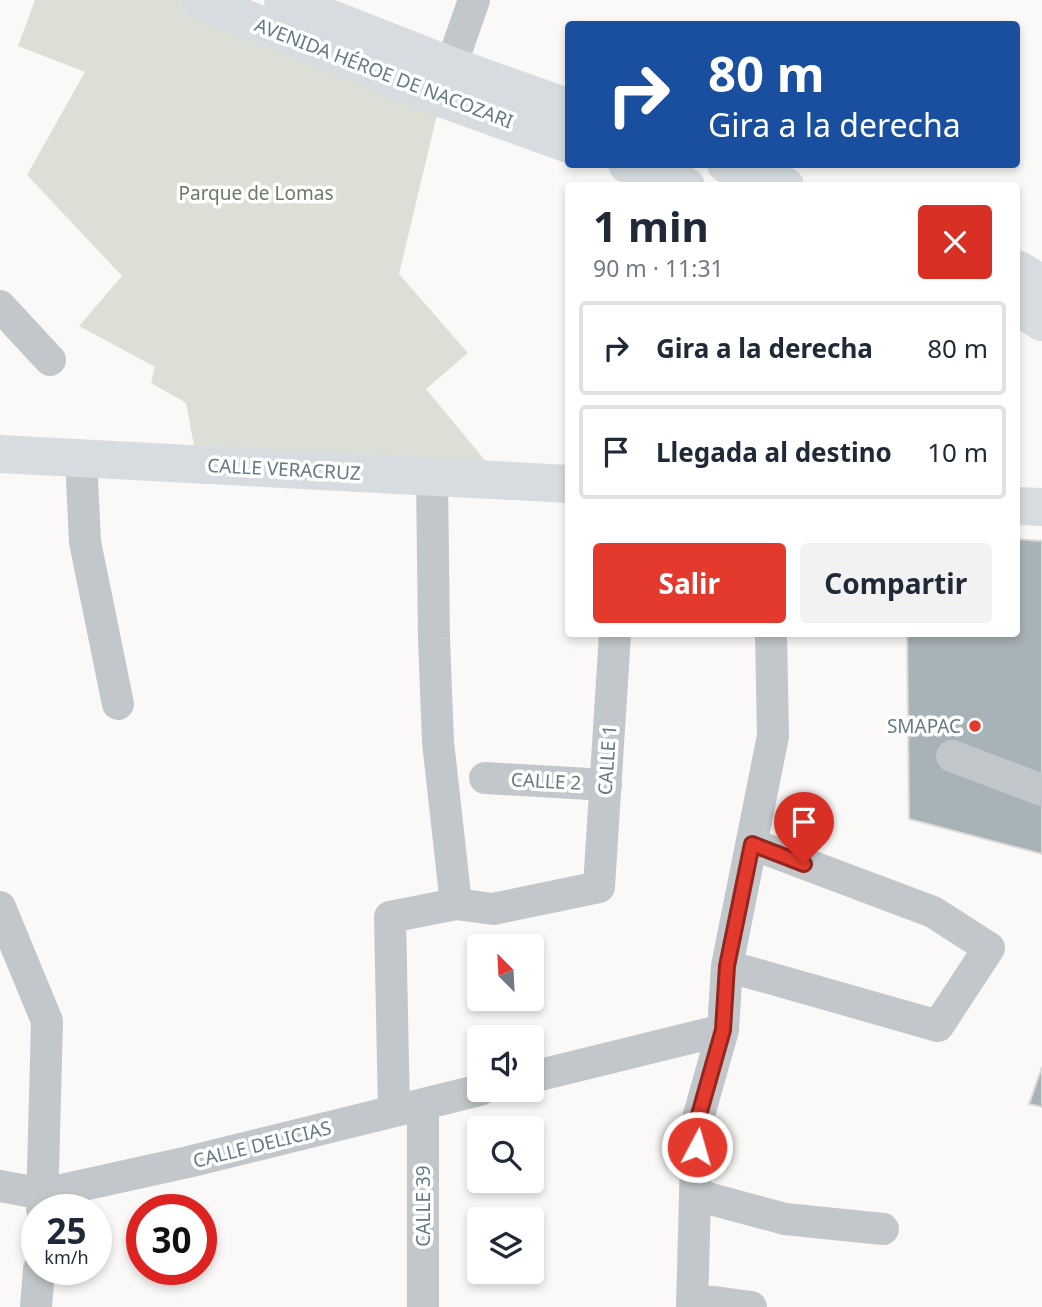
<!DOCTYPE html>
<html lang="es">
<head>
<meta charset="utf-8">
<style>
  body { margin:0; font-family:"Noto Sans",sans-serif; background:#f2f2f3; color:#1f2937; height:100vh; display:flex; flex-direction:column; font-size:26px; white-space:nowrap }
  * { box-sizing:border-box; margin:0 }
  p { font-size:23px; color:#747a83 }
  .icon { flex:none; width:38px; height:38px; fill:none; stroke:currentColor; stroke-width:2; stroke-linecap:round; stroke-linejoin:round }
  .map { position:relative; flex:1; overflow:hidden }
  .drawer { position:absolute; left:565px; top:182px; width:455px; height:455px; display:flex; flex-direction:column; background:#fff; border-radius:7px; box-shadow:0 4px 10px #0003 }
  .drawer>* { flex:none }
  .hud { position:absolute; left:565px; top:21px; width:455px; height:147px; border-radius:7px; box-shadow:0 4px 10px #0003; background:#1a4fa0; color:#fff; overflow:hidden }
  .needle { width:46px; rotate:336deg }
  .tools { position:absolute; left:467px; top:934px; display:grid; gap:14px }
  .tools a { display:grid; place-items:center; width:77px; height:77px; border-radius:7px; background:#fff; box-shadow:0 4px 10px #0003; font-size:35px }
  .speed { position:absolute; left:21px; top:1194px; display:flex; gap:14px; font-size:35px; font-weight:700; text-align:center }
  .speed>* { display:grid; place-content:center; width:91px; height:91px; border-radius:50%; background:#fff; box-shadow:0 4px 10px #0003; line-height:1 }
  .speed small { font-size:18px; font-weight:400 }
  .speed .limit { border:10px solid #d22; background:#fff; color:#111 }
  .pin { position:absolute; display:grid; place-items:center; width:60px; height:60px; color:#fff; margin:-72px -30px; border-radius:50% 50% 50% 0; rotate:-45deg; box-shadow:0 0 7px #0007 }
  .pin .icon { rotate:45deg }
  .me { position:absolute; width:77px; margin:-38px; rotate:6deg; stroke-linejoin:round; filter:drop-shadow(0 0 5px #0008) }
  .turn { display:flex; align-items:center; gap:24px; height:147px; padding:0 28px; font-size:32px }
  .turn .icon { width:91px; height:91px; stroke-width:2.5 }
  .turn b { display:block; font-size:49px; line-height:60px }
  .round { display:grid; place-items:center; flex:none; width:74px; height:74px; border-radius:7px; background:#f2f2f3 }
  .summary { display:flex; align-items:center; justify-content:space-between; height:119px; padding:0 28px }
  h1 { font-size:42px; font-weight:700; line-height:52px }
  .button { display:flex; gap:14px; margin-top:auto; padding:14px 28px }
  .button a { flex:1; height:80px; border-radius:7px; background:#e43a2d; color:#fff; font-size:28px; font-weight:700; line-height:80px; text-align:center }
  .button a+a { background:#f2f2f3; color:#1f2937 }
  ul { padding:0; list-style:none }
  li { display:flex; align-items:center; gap:21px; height:94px; margin:0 14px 10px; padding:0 14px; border:4px solid #e0e1e3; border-radius:7px }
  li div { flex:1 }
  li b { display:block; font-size:26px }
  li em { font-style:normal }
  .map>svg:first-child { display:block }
  .green { fill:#dbdfd6 }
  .building { fill:#a8b3b7; stroke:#dcdbd9; stroke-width:2 }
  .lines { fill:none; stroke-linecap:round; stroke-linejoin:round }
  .minor { stroke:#c1c7ca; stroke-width:32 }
  .major { stroke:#d6dcdf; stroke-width:38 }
  .route-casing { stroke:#94261d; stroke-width:18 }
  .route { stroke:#e43a2d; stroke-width:12 }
  .poi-dot { fill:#e43a2d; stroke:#fff; stroke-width:2.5 }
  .labels { text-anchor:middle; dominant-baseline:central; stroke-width:7; stroke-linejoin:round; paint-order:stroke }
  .street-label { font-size:19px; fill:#657a83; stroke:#fff }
  .park-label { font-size:19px; fill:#6b7a64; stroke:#fff }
  .poi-label { font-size:19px; fill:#657a83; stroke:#fff; text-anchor:end }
</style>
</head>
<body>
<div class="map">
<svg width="1042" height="1307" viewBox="0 0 1042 1307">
  <rect width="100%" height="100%" fill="#faf9f7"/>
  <!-- green -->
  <path class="green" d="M35 0H200L441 98 399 274 468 353 426 389 493 470 195 451 186 403 151 383 155 367 79 326 122 276 27 175 85 72 18 46Z"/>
  <!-- building -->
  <path class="building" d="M1017 539 1042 541V854L909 819 907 634H1017Z
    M1042 1067V1107L1029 1104Z"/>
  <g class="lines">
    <!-- minor -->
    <path class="minor" d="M451 66 474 0
      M0 306 50 360
      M81 458 85 542 118 704
      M952 756 1042 790
      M485 778 606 785
      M456 904 493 909 599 887 615 634
      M0 907 47 1021 42 1209
      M727 966 938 1026 989 948 933 912 752 844
      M532 1077 723 1030
      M423 1104V1307
      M394 1111 390 917 456 904 438 742 434 639 432 476
      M0 1186 43 1194 188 1162 480 1090
      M696 1195 785 1219 883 1229
      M693 1299 751 1307
      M36 1307 39 1269
      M692 1307 697 1122 723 1030 727 966 773 736 771 634"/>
    <!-- major -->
    <path class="major" d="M200 0 441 98 569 144
      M283 0 451 66 569 108
      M627 164 686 186
      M726 164 785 186
      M1017 269 1042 284
      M1017 307 1042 322
      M0 454 569 484
      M1017 506 1042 507"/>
  </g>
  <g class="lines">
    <defs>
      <path id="route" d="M697 1147V1122L723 1030 727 966 752 844 804 864"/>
    </defs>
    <!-- route casing -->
    <use href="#route" class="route-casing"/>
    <!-- route -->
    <use href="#route" class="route"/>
  </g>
  <!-- markers -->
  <circle class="poi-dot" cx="975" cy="726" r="7"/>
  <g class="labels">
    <!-- street labels -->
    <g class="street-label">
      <text transform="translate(384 73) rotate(21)">AVENIDA HÉROE DE NACOZARI</text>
      <text transform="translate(284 469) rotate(3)">CALLE VERACRUZ</text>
      <text transform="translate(607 760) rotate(-86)">CALLE 1</text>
      <text transform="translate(546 781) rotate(3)">CALLE 2</text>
      <text transform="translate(262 1144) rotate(-14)">CALLE DELICIAS</text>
      <text transform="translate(423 1206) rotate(-90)">CALLE 39</text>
    </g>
    <!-- park labels -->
    <g class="park-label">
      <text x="256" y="193">Parque de Lomas</text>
    </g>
    <!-- poi labels -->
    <g class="poi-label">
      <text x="961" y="726">SMAPAC</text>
    </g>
  </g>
</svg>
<div class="tools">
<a><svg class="needle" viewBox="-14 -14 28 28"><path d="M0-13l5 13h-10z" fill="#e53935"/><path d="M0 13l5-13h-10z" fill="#747a83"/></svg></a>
<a><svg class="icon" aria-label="sound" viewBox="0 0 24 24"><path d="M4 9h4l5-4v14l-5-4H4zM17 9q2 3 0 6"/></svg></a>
<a><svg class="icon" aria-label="search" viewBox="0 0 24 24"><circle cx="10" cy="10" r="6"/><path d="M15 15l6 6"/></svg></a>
<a><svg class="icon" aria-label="layers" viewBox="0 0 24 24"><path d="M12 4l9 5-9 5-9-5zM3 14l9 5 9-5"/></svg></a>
</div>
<div class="speed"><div>25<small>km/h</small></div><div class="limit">30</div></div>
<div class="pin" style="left:804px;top:864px;background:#d93025"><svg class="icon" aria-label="arrive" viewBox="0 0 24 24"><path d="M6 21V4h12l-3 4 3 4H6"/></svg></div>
<svg class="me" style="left:697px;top:1147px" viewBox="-20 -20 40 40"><circle r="17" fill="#e43a2d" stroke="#fff" stroke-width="3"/><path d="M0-11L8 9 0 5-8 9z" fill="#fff"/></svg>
<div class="hud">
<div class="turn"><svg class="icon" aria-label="right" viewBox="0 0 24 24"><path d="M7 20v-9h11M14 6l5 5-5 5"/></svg><div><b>80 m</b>Gira a la derecha</div></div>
</div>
<section class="drawer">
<div class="summary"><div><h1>1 min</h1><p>90 m · 11:31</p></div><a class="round" style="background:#d93025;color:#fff"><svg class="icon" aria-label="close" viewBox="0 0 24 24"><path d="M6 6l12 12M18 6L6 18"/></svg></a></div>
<ul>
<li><svg class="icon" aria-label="right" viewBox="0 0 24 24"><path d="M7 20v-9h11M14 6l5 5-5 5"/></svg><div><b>Gira a la derecha</b></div><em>80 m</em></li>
<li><svg class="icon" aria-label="arrive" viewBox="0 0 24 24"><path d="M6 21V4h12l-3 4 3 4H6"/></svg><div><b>Llegada al destino</b></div><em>10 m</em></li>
</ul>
<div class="button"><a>Salir</a><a>Compartir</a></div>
</section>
</div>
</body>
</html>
